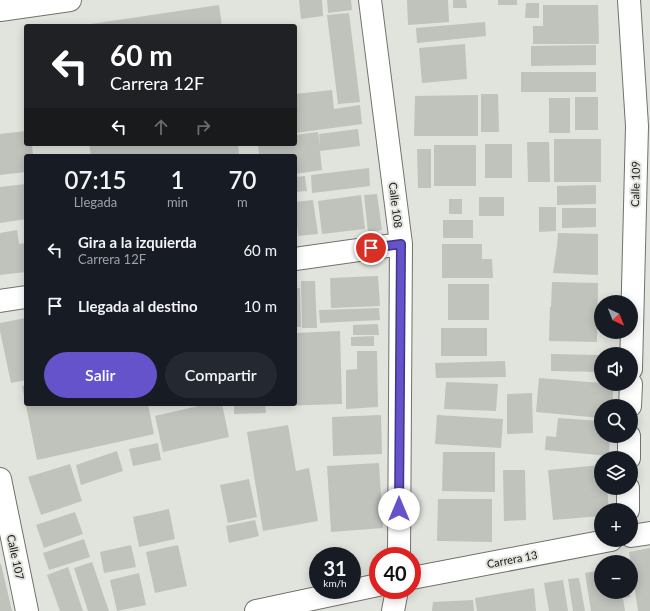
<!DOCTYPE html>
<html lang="es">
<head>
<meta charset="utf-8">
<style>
  body { margin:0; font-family:Lato,sans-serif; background:#242831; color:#f1f3f6; height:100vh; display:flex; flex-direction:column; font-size:15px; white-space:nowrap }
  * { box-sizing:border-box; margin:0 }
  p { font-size:13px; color:#9ea1a6 }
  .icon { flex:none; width:22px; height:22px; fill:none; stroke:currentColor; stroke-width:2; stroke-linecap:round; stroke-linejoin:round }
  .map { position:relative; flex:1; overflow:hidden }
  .sheet { position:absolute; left:24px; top:154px; width:273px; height:252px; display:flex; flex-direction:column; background:#171b24; border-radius:4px; box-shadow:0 2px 10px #0003 }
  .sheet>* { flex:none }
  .banner { position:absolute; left:24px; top:24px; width:273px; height:122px; border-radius:4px; box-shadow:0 2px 10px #0003; background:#202124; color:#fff; overflow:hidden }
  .needle { width:26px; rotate:137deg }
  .controls { position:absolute; left:594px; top:295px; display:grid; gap:8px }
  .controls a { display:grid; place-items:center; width:44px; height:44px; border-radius:50%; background:#171b24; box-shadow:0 2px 10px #0003; font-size:20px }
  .speed { position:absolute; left:309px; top:547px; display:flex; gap:8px; font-size:20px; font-weight:700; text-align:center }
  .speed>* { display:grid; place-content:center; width:52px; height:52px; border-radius:50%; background:#171b24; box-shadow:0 2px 10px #0003; line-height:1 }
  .speed small { font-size:10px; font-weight:400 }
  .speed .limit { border:6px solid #d22; background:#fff; color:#111 }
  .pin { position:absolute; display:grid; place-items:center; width:34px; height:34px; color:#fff; margin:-17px; border:2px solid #fff; border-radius:50%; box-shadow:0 1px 4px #0007 }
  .me { position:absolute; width:44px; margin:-22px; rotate:0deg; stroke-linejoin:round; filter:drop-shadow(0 0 3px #0008) }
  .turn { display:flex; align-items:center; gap:14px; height:84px; padding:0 20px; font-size:18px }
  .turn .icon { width:52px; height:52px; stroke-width:2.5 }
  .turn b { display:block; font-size:28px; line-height:34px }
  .lanes { display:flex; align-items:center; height:38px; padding:0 20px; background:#0003; justify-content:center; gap:20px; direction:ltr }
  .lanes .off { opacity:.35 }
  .eta { display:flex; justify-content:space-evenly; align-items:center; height:68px; text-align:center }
  .eta b { font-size:24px; font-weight:600; line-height:28px }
  .action { display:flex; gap:8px; margin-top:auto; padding:8px 20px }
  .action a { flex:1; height:46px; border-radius:24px; background:#6553cc; color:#fff; font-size:16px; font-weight:600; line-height:46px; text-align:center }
  .action a+a { background:#242831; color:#f1f3f6 }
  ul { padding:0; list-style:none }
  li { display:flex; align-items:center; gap:12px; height:56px; padding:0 20px }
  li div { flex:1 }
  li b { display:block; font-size:15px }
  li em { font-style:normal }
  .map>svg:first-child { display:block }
  .building { fill:#c0c2bc }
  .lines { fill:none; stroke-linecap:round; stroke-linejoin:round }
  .minor-casing { stroke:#71726d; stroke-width:24 }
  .minor { stroke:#fff; stroke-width:22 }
  .route-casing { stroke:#423685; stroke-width:10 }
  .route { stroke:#6553cc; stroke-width:7 }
  .labels { text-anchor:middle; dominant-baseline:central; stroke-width:4; stroke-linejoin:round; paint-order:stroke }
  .street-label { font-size:11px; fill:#161614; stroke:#e1e3dd }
</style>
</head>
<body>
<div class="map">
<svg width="650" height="611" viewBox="0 0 650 611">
  <rect width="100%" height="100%" fill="#e1e3dd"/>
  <!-- building -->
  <path class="building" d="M299 0H322L323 16 301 19Z
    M327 0H351L352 10 328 13Z
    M407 0H448L449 22 408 25Z
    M453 0H466L467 8H453Z
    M498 0H517V5H498Z
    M526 3H539V18H525Z
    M219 5 222 26H84V25Z
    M543 5H598L599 44H533V26H543Z
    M349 13 360 102 338 104 327 15Z
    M485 22 486 36 417 43 416 28Z
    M465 44 467 79 422 83 419 48Z
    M596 45V65L531 66V46Z
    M521 72H596V92H521Z
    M332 90 334 109 360 105 362 124 295 133V94Z
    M481 94H498L499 132H481Z
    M478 95V136H414L415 96Z
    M575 97H598V130H575Z
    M549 98H570V133H549Z
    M358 129 360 146 320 151 322 170 295 174V156H259L258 144H295V135L318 132 320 148 319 134Z
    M26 131V144H32L33 156H26V172L0 175V134Z
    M554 139H601V182H554Z
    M527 142H549L550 182H528Z
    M89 144H238L239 156H91Z
    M485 144H512V178H485Z
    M434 145H476V186H434Z
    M417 149H431V188H418Z
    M369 168 370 186 312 193 311 175Z
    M305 176 307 191 295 192V177Z
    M26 184V219L0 223V187Z
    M596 185V204L557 205V186Z
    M377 194 382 230 368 232 364 195Z
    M361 195 365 229 322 234 318 201Z
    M479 197H504V216H479Z
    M449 199H462V214H449Z
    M313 200 318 234 298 236 295 202Z
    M539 207H556V231L539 232Z
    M562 208H596V227L562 228Z
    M443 220H473V238H443Z
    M17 230 19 244 26 243V272L0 275V233Z
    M558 233 598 234V275L553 273 557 246Z
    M442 244H482V259H492L493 278H442Z
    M378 276 380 306 331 308 330 278Z
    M301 281H315L317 328H302Z
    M552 282 598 283 597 342 549 341 550 307H551Z
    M448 284H489V320H448Z
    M295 288H300L301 327H295Z
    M379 308 380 320 320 323 319 310Z
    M25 318 26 380 11 383 0 331V323Z
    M378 324 379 335H353V325Z
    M441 328H487V356H441Z
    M340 331 342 404 277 406V404H295V333Z
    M374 336V346H351V337Z
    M357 351H377L378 407 346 409V370L357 369Z
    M551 354 601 355V372L551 371Z
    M505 361 506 377 436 378 435 363Z
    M539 378 601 383V384H614L612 406H601V418L536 412Z
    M446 382 498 384 496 411 444 409Z
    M22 386H26V404H148L154 434 37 460Z
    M532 393 533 433 507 434V394Z
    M207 404H222L229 437 163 452 155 416Z
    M234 404H265L266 413 234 414Z
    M381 415 382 454 333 456 332 417Z
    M437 415 503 419 501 448 435 444Z
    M558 418 601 421V436H610L609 456 545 450 546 436 556 437Z
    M288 425 296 471 309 468 318 521 263 531 247 432Z
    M158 443 161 460 133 466 129 449Z
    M117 451 123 471 81 485 76 465Z
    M443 452H495V492L442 491Z
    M379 463 383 528 331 532 327 466Z
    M70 464 82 501 41 515 28 477Z
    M601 465V488H607L609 510H601V516L553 520 548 470Z
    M503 470H525L526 520 504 521Z
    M249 479 257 517 228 523 220 485Z
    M438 499H492V542L437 541Z
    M169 509 175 539 139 547 133 517Z
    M75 512 83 534 44 548 36 525Z
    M255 520 259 536 229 543 226 526Z
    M84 539 90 557 49 570 43 553Z
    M131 545 136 567 104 573 100 552Z
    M178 545 187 586 155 593 146 552Z
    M650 548V611H638L629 552Z
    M92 562 109 611H88L74 568Z
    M0 564H1L12 611H0Z
    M68 567 83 611H60L47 575Z
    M601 570V592H629L630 597 623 598 625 611H591L585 573Z
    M139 573 146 605 117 611 110 580Z
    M579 578 585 611H573L568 579Z
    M563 580 568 611H549L544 583Z
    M534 588 536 611H477L475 598Z
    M473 600 474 611H432L433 602Z"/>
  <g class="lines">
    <defs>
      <path id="minor" d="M370 0 401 244 399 556
        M629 0 637 126 631 369
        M0 10 70 0
        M295 259 401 244
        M0 301 26 297
        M630 406 631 384
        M629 458V436
        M0 479 27 611
        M628 510V488
        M631 536 650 533
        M412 578 611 540
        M256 611 378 585
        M393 611 397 590"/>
    </defs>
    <!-- minor casing -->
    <use href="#minor" class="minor-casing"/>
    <!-- minor -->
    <use href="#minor" class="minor"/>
  </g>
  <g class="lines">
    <defs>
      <path id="route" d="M371 248 401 244 399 509"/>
    </defs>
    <!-- route casing -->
    <use href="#route" class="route-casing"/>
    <!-- route -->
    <use href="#route" class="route"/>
  </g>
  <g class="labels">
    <!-- street labels -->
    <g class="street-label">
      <text transform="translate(635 184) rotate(-89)">Calle 109</text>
      <text transform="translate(396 205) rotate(83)">Calle 108</text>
      <text transform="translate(16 557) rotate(78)">Calle 107</text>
      <text transform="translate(512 559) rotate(-11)">Carrera 13</text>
    </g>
  </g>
</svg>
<div class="controls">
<a><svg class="needle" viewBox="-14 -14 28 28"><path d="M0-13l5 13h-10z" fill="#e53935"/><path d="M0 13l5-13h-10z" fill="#9ea1a6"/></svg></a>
<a><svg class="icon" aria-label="sound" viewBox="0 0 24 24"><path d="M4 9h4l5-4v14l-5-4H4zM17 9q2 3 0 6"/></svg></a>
<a><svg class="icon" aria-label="search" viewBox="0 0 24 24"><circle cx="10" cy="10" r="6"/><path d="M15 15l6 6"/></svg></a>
<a><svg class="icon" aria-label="layers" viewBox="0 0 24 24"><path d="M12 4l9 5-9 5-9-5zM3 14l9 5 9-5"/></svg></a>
<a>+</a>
<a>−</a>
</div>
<div class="speed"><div>31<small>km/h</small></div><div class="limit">40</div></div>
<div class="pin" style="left:371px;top:248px;background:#d93025"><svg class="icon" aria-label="arrive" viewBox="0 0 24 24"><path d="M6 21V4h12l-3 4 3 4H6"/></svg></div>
<svg class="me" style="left:399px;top:509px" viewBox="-20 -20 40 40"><circle r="19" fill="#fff"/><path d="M0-13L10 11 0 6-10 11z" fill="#6553cc"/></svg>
<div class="banner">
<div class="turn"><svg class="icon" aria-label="left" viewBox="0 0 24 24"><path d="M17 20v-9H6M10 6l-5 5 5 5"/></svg><div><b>60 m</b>Carrera 12F</div></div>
<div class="lanes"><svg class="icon" aria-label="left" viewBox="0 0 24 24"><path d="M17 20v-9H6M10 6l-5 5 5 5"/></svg><svg class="icon off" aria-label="ahead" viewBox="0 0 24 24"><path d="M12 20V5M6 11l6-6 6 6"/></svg><svg class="icon off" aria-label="right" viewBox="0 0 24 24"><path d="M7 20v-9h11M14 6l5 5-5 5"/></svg></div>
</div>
<section class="sheet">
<div class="eta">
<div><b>07:15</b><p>Llegada</p></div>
<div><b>1</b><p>min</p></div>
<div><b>70</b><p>m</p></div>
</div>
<ul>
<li><svg class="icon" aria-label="left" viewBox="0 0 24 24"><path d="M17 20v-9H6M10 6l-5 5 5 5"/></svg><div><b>Gira a la izquierda</b><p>Carrera 12F</p></div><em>60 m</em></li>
<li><svg class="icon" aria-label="arrive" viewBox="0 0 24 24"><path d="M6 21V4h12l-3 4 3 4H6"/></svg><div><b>Llegada al destino</b></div><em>10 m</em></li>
</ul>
<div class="action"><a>Salir</a><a>Compartir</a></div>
</section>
</div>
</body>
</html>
